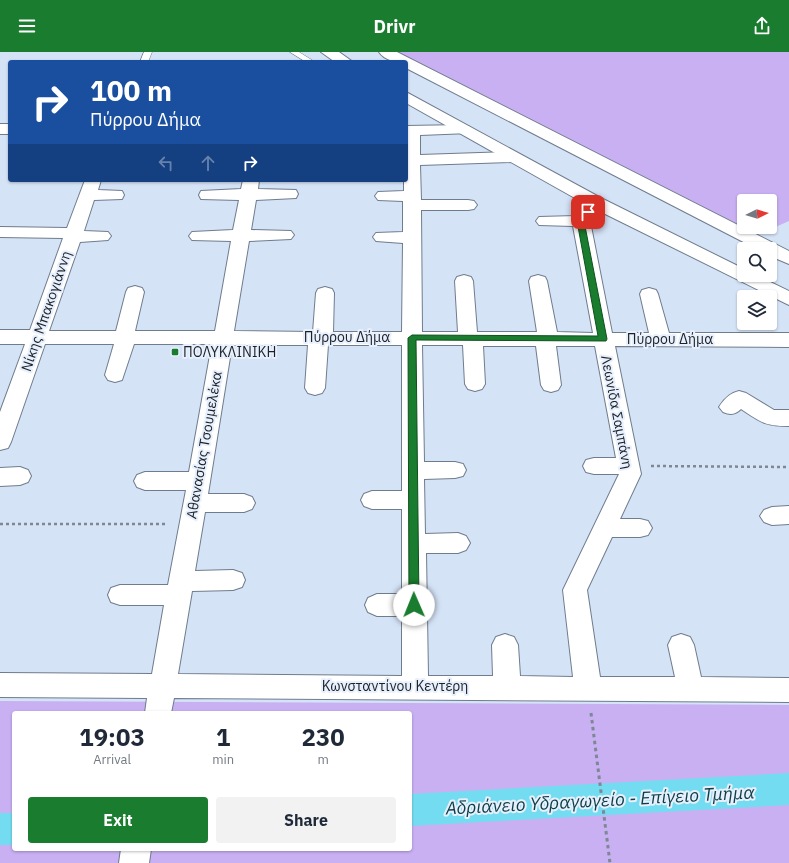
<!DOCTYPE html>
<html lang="en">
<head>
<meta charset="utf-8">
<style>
  body { margin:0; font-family:"IBM Plex Sans",sans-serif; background:#f2f2f3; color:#1f2937; height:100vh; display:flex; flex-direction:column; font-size:15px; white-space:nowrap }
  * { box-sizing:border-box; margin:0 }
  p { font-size:13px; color:#747a83 }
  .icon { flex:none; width:22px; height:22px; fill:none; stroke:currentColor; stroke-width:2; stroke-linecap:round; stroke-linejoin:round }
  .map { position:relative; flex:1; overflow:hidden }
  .details { position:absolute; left:12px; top:659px; width:400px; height:140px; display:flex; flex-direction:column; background:#fff; border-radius:4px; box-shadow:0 1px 3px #0004 }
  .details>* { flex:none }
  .top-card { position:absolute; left:8px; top:8px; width:400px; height:122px; border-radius:4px; box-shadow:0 1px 3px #0004; background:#1a4fa0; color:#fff; overflow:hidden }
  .needle { width:26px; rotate:85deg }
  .controls { position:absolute; left:737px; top:142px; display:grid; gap:8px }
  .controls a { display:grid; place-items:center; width:40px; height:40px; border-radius:4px; background:#fff; box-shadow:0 1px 3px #0004; font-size:20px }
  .pin { position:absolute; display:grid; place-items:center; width:34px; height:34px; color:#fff; margin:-17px; border-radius:8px; box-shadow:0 2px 6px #0006 }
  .me { position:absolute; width:44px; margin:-22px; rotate:359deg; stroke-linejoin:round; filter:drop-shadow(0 0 3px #0008) }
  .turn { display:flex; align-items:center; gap:14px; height:84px; padding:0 16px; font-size:18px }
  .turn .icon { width:52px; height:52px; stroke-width:2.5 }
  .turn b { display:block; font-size:28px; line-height:34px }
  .lanes { display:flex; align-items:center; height:38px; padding:0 16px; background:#0003; justify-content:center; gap:20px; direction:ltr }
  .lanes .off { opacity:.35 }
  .eta { display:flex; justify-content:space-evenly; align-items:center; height:68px; text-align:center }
  .eta b { font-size:24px; font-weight:800; line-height:28px }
  .button { display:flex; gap:8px; margin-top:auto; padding:8px 16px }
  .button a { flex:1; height:46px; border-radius:4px; background:#197c2e; color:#fff; font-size:16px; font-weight:800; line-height:46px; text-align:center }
  .button a+a { background:#f2f2f3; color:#1f2937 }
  header { display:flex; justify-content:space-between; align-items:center; height:52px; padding:0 16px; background:#197c2e; color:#fff; font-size:18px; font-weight:800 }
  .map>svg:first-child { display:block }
  .green { fill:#c8b0f3; fill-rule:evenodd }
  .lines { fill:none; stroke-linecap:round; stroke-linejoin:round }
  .canal { fill:#74dcf1; fill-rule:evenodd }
  .lane-casing { stroke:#6f7c8d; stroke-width:1 }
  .street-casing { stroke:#6f7c8d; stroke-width:2 }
  .secondary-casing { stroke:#6f7c8d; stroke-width:2 }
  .path-far1 { stroke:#7d8795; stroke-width:2.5; stroke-dasharray:3 3; stroke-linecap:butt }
  .path { stroke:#7d8795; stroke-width:3; stroke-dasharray:3.5 3.5; stroke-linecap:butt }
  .lane { fill:#fff; fill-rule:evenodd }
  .street { fill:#fff; fill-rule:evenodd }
  .secondary { fill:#fff; fill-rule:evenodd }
  .route { fill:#197c2e; stroke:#10511e }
  .poi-dot { fill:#197c2e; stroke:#e7f0fc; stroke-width:1.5 }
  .labels { text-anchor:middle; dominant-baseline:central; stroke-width:4; stroke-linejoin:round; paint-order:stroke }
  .street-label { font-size:14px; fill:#1c2128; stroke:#e7f0fc }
  .poi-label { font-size:14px; fill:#1c2128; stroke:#e7f0fc; text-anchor:start }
  .near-water-label { font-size:18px; font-style:italic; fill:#0c3e46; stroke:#e7f0fc }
</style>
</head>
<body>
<header><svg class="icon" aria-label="menu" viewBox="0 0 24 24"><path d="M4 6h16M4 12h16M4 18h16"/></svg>Drivr<svg class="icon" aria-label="share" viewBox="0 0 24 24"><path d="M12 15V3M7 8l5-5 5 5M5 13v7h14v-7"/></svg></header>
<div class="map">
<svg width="789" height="811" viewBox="0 0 789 811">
  <rect width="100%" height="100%" fill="#d5e3f7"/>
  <!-- green -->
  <path class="green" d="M386 0H789V169L751 186ZM744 149H770V175H744Z
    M0 649 789 653V811H0ZM14 661H410V797H14Z"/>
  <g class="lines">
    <!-- canal -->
    <path class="canal" d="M789 721V753L410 774V742Z
      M0 761H14V793H0Z"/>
    <defs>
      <path id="lane" d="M144 0H152L148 10H140Z
        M290 0H299L315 10H306Z"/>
      <path id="street" d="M379 0H397L789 199V212L770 204V197H757L406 16V10C396 10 385 9 379 0Z
        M0 72H10V82H0Z
        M464 73 470 75 472 78 470 81 420 83V103L512 100 518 102 520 105 518 108 512 110 420 113 421 148H468L474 149 477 153 474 157 468 158H421L422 280H458L455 229 457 225 464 223 471 225 473 229 477 280H537L529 229 531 225 538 223 545 225 547 229 557 280 593 281 573 174 539 173 536 169 539 165 576 164C583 154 588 143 601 146L604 150 590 169 612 281H649L640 242 642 238 649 236 656 238 658 242 669 281H789V295L615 294 641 422 620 467H640L648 469 652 476 648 483 640 485H612L587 538 600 625H675L668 593 672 585 681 582 690 585 694 593 701 625 789 626V650L174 646 171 661H145L147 646 0 645V621L152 622 164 553H120L111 550 108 543 111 536 120 533H168L186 438H145L137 435 134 429 137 423 145 420H189L212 292H134L122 328 115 330 108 328 105 323 114 292H45L11 390 8 396 0 398V360L25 292H0V278H30L63 186 0 185V175L67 176 85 128H101L98 138 122 139 124 143 122 147 94 148 84 179 108 180 111 184 108 188 80 190 49 279H116L126 240 128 236 135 234 142 236 144 240 135 279H215L231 189 192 188 189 184 192 180 233 178 239 148 201 147 199 143 201 139 241 137 243 128H259L258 137 296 138 298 142 296 146 256 148 251 178 291 179 294 183 291 187 249 189 234 279 313 280 316 241 318 237 325 235 332 237 334 241 333 280H402L403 191 376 189 373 185 376 181 403 180V149L378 148 375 144 378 140 404 139V128H406V74ZM232 293H308L305 336 308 341 315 343 322 341 325 336 328 293H402V439H372L364 442 361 448 364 454 372 457H402V542H377L368 546 365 553 368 560 377 564H402V624L178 622 192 539 233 538 242 535 245 528 242 521 233 518 195 519 205 460H244L252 457 255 451 252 445 244 442H208ZM422 293H463L465 332 468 337 475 339 482 337 485 332 483 294H536L541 333 544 338 551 340 558 338 561 333 556 294H595L616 406H594L586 408 583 414 586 420 594 422H619L563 538 573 625 520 624 518 593 514 585 505 582 496 585 492 593 493 624H428L426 501H458L466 498 470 491 466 484 458 481 425 482 424 427 455 426 463 424 466 418 463 412 455 410H424Z
        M739 339 746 341 774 358H789V374C764 374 761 370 741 357 735 363 730 363 723 360L719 355C724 347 730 341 739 339Z
        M20 415 28 418 31 424 28 430 20 433 0 434V416Z
        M789 454V472L772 473 764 470 760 464 764 458 772 455Z
        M121 797H151L149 811H119Z"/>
      <path id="secondary" d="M321 0H339L353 10H335Z
        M406 40 601 146 744 217V223H756L789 239V253L589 154 406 51Z"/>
    </defs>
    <!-- lane casing -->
    <use href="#lane" class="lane-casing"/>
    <!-- street casing -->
    <use href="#street" class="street-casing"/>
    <!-- secondary casing -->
    <use href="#secondary" class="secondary-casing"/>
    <!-- path-far1 -->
    <path class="path-far1" d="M651 414 789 415
      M0 472H167"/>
    <!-- path -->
    <path class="path" d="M591 661 610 811"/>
    <!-- lane -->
    <use href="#lane" class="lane"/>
    <!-- street -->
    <use href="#street" class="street"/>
    <!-- secondary -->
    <use href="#secondary" class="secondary"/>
  </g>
  <!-- route -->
  <path class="route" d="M585 158 591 160 584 169 607 287 606 289 416 288 419 553 418 556H411L409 553 408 286 412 283 598 284 577 169Z"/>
  <!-- markers -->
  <rect class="poi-dot" x="171" y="296" width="8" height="8" rx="2"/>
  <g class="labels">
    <!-- street labels -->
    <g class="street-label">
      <text transform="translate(46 259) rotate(-71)">Νίκης Μπακογιάννη</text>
      <text x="347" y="285">Πύρρου Δήμα</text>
      <text x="670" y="287">Πύρρου Δήμα</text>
      <text transform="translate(617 360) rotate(79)">Λεωνίδα Σαμπάνη</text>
      <text transform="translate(204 393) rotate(-80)">Αθανασίας Τσουμελέκα</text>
      <text x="395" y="634">Κωνσταντίνου Κεντέρη</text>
    </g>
    <!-- poi labels -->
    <g class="poi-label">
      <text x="183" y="300">ΠΟΛΥΚΛΙΝΙΚΗ</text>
    </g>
    <!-- near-water labels -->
    <g class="near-water-label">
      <text transform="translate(600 748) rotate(-3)">Αδριάνειο Υδραγωγείο - Επίγειο Τμήμα</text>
    </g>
  </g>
</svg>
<div class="controls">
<a><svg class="needle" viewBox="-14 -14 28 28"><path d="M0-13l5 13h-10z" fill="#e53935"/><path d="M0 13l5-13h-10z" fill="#747a83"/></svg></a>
<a><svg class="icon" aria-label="search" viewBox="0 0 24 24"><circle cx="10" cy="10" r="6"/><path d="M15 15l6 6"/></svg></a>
<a><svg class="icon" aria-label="layers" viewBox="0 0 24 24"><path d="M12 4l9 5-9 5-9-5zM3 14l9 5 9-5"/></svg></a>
</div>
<div class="pin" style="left:588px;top:160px;background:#d93025"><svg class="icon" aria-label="arrive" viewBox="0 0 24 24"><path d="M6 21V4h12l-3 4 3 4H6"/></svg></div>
<svg class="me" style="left:414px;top:553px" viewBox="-20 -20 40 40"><circle r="19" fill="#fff"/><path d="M0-13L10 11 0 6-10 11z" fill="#197c2e"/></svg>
<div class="top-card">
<div class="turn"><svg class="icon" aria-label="right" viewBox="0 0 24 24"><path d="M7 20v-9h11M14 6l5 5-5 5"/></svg><div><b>100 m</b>Πύρρου Δήμα</div></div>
<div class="lanes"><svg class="icon off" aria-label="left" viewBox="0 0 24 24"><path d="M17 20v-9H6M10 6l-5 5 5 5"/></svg><svg class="icon off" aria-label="ahead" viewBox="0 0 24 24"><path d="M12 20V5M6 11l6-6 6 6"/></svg><svg class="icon" aria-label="right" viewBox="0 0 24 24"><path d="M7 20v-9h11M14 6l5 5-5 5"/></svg></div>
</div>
<section class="details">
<div class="eta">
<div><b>19:03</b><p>Arrival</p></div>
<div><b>1</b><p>min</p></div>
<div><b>230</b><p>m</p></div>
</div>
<div class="button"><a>Exit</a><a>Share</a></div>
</section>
</div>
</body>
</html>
